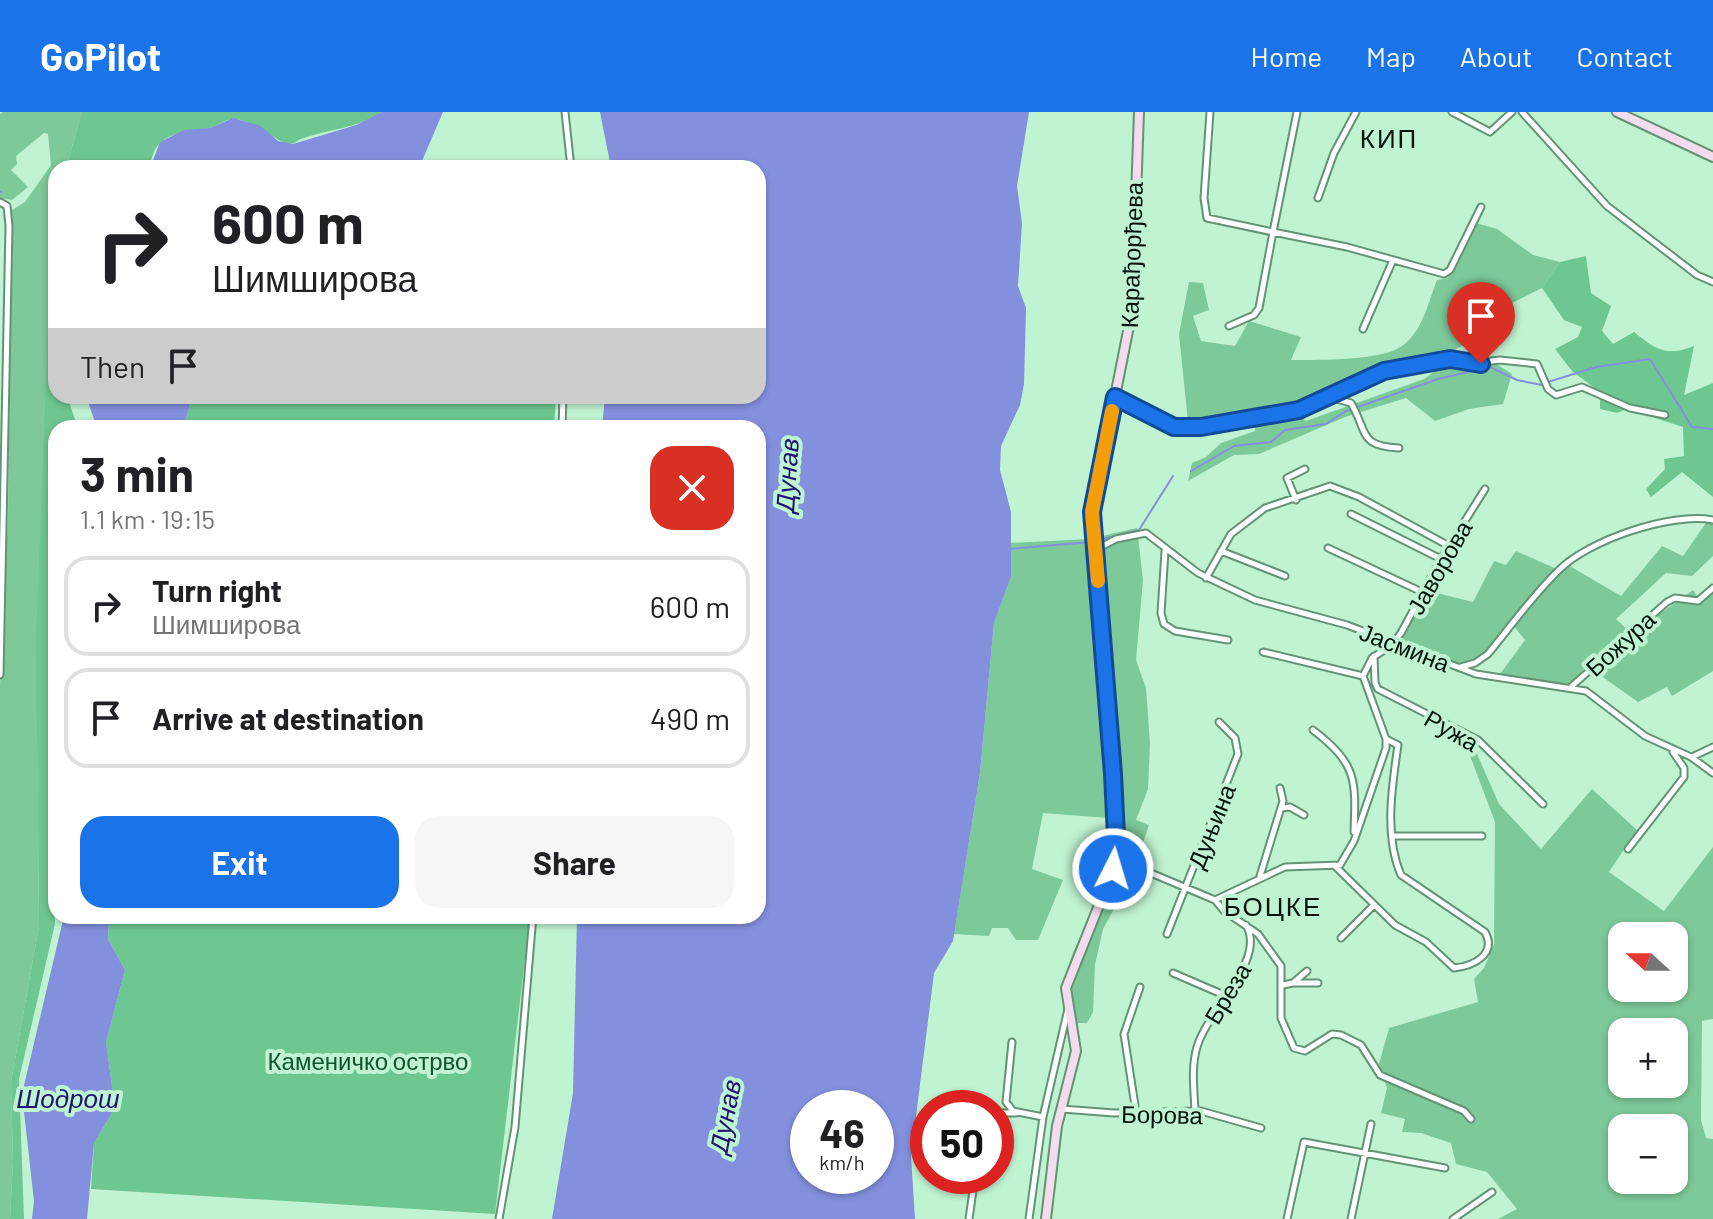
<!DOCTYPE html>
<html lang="en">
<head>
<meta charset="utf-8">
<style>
  body { margin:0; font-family:Barlow,sans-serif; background:#f6f6f6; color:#202124; height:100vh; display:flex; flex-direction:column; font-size:30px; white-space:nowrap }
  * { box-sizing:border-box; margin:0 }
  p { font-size:26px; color:#757577 }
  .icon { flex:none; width:44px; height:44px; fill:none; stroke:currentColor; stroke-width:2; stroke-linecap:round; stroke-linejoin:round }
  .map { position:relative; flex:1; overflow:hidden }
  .panel { position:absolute; left:48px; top:308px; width:718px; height:504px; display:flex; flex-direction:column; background:#fff; border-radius:24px; box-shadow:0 2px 6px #0004 }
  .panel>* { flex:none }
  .banner { position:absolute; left:48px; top:48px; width:718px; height:244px; border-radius:24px; box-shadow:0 2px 6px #0004; background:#fff; color:#202124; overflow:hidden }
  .needle { width:52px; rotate:291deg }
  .tools { position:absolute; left:1608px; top:810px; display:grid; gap:16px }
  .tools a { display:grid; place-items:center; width:80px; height:80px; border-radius:16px; background:#fff; box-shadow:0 2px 6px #0004; font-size:40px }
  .speed { position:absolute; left:790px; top:978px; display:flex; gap:16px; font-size:40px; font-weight:700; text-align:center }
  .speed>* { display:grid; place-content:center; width:104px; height:104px; border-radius:50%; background:#fff; box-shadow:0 2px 6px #0004; line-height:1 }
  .speed small { font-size:20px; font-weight:400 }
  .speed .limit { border:12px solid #d22; background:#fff; color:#111 }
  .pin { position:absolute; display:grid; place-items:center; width:68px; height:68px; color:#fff; margin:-82px -34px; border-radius:50% 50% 50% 0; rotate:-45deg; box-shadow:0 0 8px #0007 }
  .pin .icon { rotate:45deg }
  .me { position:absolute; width:88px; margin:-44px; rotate:5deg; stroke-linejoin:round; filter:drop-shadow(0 0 6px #0008) }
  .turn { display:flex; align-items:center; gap:28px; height:168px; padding:0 32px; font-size:36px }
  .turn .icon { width:104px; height:104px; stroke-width:2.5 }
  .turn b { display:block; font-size:56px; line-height:68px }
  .then { display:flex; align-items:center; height:76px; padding:0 32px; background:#0003; gap:16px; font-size:30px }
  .round { display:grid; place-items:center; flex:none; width:84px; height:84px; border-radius:24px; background:#f6f6f6 }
  .head { display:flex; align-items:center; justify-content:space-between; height:136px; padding:0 32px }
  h1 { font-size:48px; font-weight:700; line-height:60px }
  .button { display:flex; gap:16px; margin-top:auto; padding:16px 32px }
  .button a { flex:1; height:92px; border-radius:24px; background:#1a73e8; color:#fff; font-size:32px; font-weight:700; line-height:92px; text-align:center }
  .button a+a { background:#f6f6f6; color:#202124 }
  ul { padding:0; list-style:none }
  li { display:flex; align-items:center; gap:24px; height:100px; margin:0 16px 12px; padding:0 16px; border:4px solid #e0e0e0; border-radius:24px }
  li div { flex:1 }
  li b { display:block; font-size:30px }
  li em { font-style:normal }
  header { display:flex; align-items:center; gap:48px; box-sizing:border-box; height:112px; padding:0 40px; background:#1a73e8; color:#fff }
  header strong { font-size:38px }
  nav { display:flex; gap:44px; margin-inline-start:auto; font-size:28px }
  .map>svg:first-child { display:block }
  .green { fill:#7dc99a; fill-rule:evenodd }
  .forest { fill:#6ec691 }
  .water { fill:#8390de; fill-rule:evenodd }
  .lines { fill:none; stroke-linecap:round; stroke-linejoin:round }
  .stream { stroke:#8390de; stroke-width:2 }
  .street-casing { stroke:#639374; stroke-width:9 }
  .secondary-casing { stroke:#639374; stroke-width:12 }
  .street { stroke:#fff; stroke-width:5 }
  .secondary { stroke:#f3dcee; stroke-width:8 }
  .route-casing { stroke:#114b97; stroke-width:20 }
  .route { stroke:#1a73e8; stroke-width:14 }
  .slow { stroke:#f59e0b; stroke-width:14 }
  .labels { text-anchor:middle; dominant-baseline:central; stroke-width:8; stroke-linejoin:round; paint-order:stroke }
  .street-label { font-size:24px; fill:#03150a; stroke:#c0f3d1 }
  .park-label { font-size:24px; fill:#105431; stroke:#c0f3d1 }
  .neighbourhood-label { font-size:26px; letter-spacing:2px; fill:#03150a; stroke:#c0f3d1 }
  .water-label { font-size:26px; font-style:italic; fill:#1d1570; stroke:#c0f3d1 }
</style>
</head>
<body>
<header>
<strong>GoPilot</strong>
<nav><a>Home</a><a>Map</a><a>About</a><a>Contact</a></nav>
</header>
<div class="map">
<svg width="1713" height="1107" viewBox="0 0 1713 1107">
  <rect width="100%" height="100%" fill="#c0f3d1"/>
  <!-- green -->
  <path class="green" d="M3 0H82L66 56H56V80L50 93 56 96V149L50 168 37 580 39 814 11 970 13 1049 10 1107H0V573L8 403 12 98 25 90 51 53 48 22 44 21 16 44 17 52 11 58 28 75 12 88 0 86V2Z
    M1476 111 1497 117 1533 143 1560 150 1542 176 1492 201 1493 214 1447 243 1396 250 1298 295 1197 313 1188 310 1179 222 1189 170 1203 171 1209 198 1193 204 1201 229 1235 234 1249 209 1301 225 1291 248C1317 248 1382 249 1402 234 1422 221 1429 188 1437 168L1448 166Z
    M1484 244 1512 262 1503 292 1469 297 1435 309 1406 286 1345 305 1259 342 1234 343 1188 369 1192 351 1206 345 1221 331 1255 319 1256 308 1298 302 1306 309 1424 267 1439 256Z
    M1708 408 1713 409V444L1692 464 1666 461 1616 507 1632 522 1693 478 1702 491 1713 480V559L1672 584 1667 575 1638 590 1587 554 1569 572 1547 573 1500 562 1525 528 1512 512 1472 553 1452 556 1394 536 1429 479 1473 490 1494 449 1506 453 1516 439 1559 458 1568 453 1621 484 1662 434 1683 444Z
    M1137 416 1143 468 1136 548 1146 576 1150 631 1148 677 1136 708 1149 713 1131 766 1103 817 1095 853 1093 900 1087 911H1076L1070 898 1063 899C1064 882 1064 865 1070 849 1090 795 1121 766 1108 706L1043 701 1032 757 1063 768 1038 828H1016L1008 816H992L989 824 954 822 980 661 994 511 1011 465 1009 431 1089 427Z
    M1466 633 1477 642 1499 692 1541 737 1592 677 1637 718 1609 760 1664 799 1713 735V907L1702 909 1701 1008 1706 1026 1713 1027V1107H1498L1517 1097 1487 1060 1456 1052 1451 1031 1421 1021 1402 1020 1405 1007 1381 1001 1387 976 1379 952 1389 916 1478 890 1474 867 1484 856 1494 832 1495 710ZM1622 824H1674V876H1622ZM1622 920H1674V972H1622ZM1622 1016H1674V1068H1622Z"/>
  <!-- forest -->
  <path class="forest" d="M82 0H382C356 17 328 17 301 27 295 29 296 32 290 32 281 33 256 10 236 7 225 6 217 15 208 16 180 22 154 19 150 56H66Z
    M422 49 545 56H419Z
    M1586 144 1591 181 1611 194 1602 219 1613 232 1634 220C1656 238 1667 245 1694 234L1684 283 1713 271V385L1682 360 1651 385 1646 377 1665 357 1664 347 1684 344 1683 315 1627 297 1617 301 1600 297V280L1572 259 1555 237 1578 225 1582 215 1564 208 1542 176 1560 150Z
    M56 149V284H67L78 316H56V459L49 592 55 812 19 967 24 1107H10L13 1049 11 970 39 814 36 528 50 168Z
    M193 284H556L554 316H183Z
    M109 804H530L495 1102 91 1077 94 1031 115 996 106 930 125 858 108 827Z"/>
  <!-- water -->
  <path class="water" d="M382 0H443L419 56H150L160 30 184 18 210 16 233 6 261 14 278 29 293 32 356 13Z
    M600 0H1029L1017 74 1022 111 1018 174 1026 196 1024 272 1020 293 1001 334 1000 358 1011 400V465L994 511 980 661 953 829 934 861 911 1044 915 1107H552L573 981 577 804H758V316H602L605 284H758V56H611ZM808 996H876V1064H808Z
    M86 284H193L183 316H97Z
    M64 804H109L108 827 125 858 106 930 115 996 94 1031 87 1107H32L34 1089 22 982Z"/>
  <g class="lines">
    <!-- stream -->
    <path class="stream" d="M0 80H1
      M1548 270 1596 255 1650 247 1692 315 1713 317
      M1191 359 1234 334 1271 330 1285 318 1326 312 1346 299 1438 267 1490 255 1517 268 1542 273
      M1099 428 1139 418 1173 364
      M1008 437 1092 430"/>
    <defs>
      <path id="street" d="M565 0 571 56
        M1210 0 1204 86 1207 106 1273 120 1259 196 1254 203 1229 214
        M1297 0 1273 120 1347 135 1444 162 1450 158 1481 95
        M1452 0 1490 20 1512 0
        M1522 0 1607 94 1697 163 1713 170
        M1318 86 1334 41 1356 0
        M0 90 7 94 9 114 0 563
        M1363 217 1393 148
        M1115 285 1174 315H1201L1299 298 1384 259 1450 247 1466 252 1500 248 1537 252 1548 277 1556 283 1582 275 1630 296 1665 303
        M1330 285 1351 291C1368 320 1358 334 1399 336
        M562 316 563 284
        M1296 388 1287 366 1305 357
        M1351 402 1441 447
        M1328 436 1422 480
        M1095 438 1116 427 1146 421 1198 461 1255 488 1347 513 1476 562 1586 579 1645 624 1691 645 1713 661
        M1165 439 1161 501 1164 512 1175 519 1228 528
        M1221 439 1285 464
        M1206 466 1231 422 1265 396 1330 374 1359 385 1449 434
        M1263 540 1363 564
        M1374 544 1375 571 1378 577 1478 628 1543 692
        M1461 555 1475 551 1488 542C1511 514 1533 483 1559 458 1589 428 1671 400 1713 408
        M1572 574 1667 490 1675 486 1698 489 1713 476
        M1313 618C1357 652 1356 667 1354 720
        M1692 645 1713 635
        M1281 696 1290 695 1304 703
        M1392 724H1482
        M1628 737 1684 665V656L1673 640
        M1115 746 1215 788 1285 755 1340 753 1354 729 1386 636V627L1363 564 1372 546 1392 533 1401 521 1441 447 1485 377
        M1336 755 1395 813 1426 830 1454 856C1474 854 1497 842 1485 820L1401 763C1384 724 1392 674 1398 633L1386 627
        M1260 764 1283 689 1280 676
        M1215 788 1224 799 1258 822 1281 854V906L1294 936 1305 939 1332 922 1341 923 1361 933 1380 963 1464 999 1471 1007
        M1167 822 1238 642 1235 626 1219 610
        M1341 826 1374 793
        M1173 861 1224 883
        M1294 871H1318
        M1283 873 1293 871 1307 859
        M1012 930 1006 990 1013 999 1043 1005
        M1062 997 1114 1001 1201 999 1261 1016
        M1195 998C1194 978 1191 955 1197 935 1208 897 1267 848 1246 813
        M1136 1000 1124 922 1140 875
        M996 1001H1016
        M499 1107 515 1015 533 804
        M969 1107 975 1064
        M1029 1107 1043 1005 1068 897
        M1287 1107 1304 1030 1445 1056
        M1351 1107 1371 1012
        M1453 1107 1492 1080"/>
      <path id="secondary" d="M1617 0 1713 45
        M1046 1107 1057 1014 1076 939 1066 876 1109 768 1116 736 1092 400 1132 199 1139 0"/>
    </defs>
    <!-- street casing -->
    <use href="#street" class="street-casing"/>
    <!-- secondary casing -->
    <use href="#secondary" class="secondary-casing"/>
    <!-- street -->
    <use href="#street" class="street"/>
    <!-- secondary -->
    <use href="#secondary" class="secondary"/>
  </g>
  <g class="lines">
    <defs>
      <path id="route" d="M1113 757 1116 724 1113 662 1092 400 1115 285 1174 315H1201L1299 298 1384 259 1450 247 1481 252"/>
    </defs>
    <!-- route casing -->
    <use href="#route" class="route-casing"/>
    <!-- route -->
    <use href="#route" class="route"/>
    <!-- slow -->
    <path class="slow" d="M1098 469 1092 400 1112 299"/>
  </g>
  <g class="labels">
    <!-- street labels -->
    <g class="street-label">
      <text transform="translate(1131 143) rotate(-88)">Карађорђева</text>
      <text transform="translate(1439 455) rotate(-60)">Јаворова</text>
      <text transform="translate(1620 531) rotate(-42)">Божура</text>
      <text transform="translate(1405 535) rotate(21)">Јасмина</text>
      <text transform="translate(1452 618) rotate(30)">Ружа</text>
      <text transform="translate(1211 714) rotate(-68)">Дуњина</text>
      <text transform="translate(1227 881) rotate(-59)">Бреза</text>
      <text transform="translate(1162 1002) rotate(1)">Борова</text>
    </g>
    <!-- park labels -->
    <g class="park-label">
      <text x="368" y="948">Каменичко острво</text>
    </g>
    <!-- neighbourhood labels -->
    <g class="neighbourhood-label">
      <text x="1389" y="25">КИП</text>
      <text x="1273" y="793">БОЦКЕ</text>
    </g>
    <!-- water labels -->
    <g class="water-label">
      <text transform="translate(786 363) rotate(-86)">Дунав</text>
      <text x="68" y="985">Шодрош</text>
      <text transform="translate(724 1004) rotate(-79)">Дунав</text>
    </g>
  </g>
</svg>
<div class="tools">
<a><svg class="needle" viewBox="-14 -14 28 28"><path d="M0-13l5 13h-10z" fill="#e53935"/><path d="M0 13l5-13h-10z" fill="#757577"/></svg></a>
<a>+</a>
<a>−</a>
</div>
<div class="speed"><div>46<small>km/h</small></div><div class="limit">50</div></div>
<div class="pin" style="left:1481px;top:252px;background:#d93025"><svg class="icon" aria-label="arrive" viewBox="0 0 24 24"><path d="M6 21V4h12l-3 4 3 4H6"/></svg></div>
<svg class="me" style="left:1113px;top:757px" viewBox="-20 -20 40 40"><circle r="17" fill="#1a73e8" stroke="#fff" stroke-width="3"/><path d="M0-11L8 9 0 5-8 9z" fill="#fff"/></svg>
<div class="banner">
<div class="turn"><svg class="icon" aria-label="right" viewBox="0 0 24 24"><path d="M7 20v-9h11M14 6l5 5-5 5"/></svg><div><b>600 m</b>Шимширова</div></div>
<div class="then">Then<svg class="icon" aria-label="arrive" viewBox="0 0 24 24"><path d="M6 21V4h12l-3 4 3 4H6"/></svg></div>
</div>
<section class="panel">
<div class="head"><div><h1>3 min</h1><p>1.1 km · 19:15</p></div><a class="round" style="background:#d93025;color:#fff"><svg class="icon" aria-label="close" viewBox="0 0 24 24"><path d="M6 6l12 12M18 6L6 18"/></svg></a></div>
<ul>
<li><svg class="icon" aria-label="right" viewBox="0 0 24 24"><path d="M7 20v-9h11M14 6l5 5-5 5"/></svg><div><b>Turn right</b><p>Шимширова</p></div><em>600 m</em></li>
<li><svg class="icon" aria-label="arrive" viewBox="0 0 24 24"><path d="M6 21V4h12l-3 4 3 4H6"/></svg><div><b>Arrive at destination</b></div><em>490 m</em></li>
</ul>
<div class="button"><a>Exit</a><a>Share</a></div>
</section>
</div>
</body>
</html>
